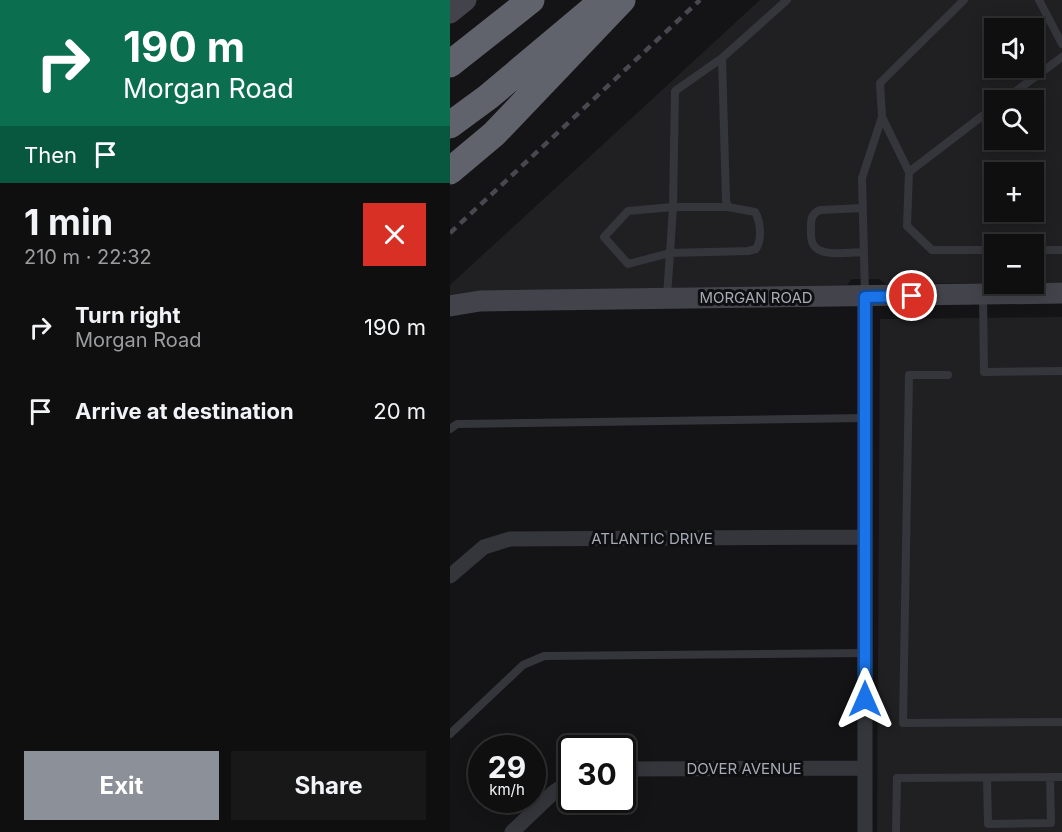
<!DOCTYPE html>
<html lang="en">
<head>
<meta charset="utf-8">
<style>
  body { margin:0; font-family:Inter,sans-serif; background:#181819; color:#f1f3f6; height:100vh; display:flex; flex-direction:column; font-size:22px; white-space:nowrap }
  * { box-sizing:border-box; margin:0 }
  p { font-size:20px; color:#9b9c9f }
  .icon { flex:none; width:33px; height:33px; fill:none; stroke:currentColor; stroke-width:2; stroke-linecap:round; stroke-linejoin:round }
  .map { position:relative; flex:1; overflow:hidden }
  .drawer { display:flex; flex-direction:column; background:#0f0f10; width:450px }
  .drawer>* { flex:none }
  .banner { background:#0b6e4f; color:#fff; overflow:hidden }
  .fabs { position:absolute; left:534px; top:18px; display:grid; gap:12px }
  .fabs a { display:grid; place-items:center; width:60px; height:60px; border-radius:0px; background:#0f0f10; box-shadow:0 3px 15px #0003,0 0 0 2px #2f2f30; font-size:30px }
  .speed { position:absolute; left:18px; top:735px; display:flex; gap:12px; font-size:30px; font-weight:700; text-align:center }
  .speed>* { display:grid; place-content:center; width:78px; height:78px; border-radius:50%; background:#0f0f10; box-shadow:0 3px 15px #0003,0 0 0 2px #2f2f30; line-height:1 }
  .speed small { font-size:15px; font-weight:400 }
  .speed .limit { border:3px solid #111; border-radius:9px; background:#fff; color:#111 }
  .pin { position:absolute; display:grid; place-items:center; width:51px; height:51px; color:#fff; margin:-26px; border:3px solid #fff; border-radius:50%; box-shadow:0 2px 6px #0007 }
  .me { position:absolute; width:66px; margin:-33px; rotate:0deg; stroke-linejoin:round; filter:drop-shadow(0 0 4px #0008) }
  .turn { display:flex; align-items:center; gap:21px; height:126px; padding:0 24px; font-size:27px }
  .turn .icon { width:78px; height:78px; stroke-width:2.5 }
  .turn b { display:block; font-size:42px; line-height:51px }
  .then { display:flex; align-items:center; height:57px; padding:0 24px; background:#0003; gap:12px; font-size:22px }
  .round { display:grid; place-items:center; flex:none; width:63px; height:63px; border-radius:0px; background:#181819 }
  .summary { display:flex; align-items:center; justify-content:space-between; height:102px; padding:0 24px }
  h1 { font-size:36px; font-weight:700; line-height:45px }
  .action { display:flex; gap:12px; margin-top:auto; padding:12px 24px }
  .action a { flex:1; height:69px; border-radius:0px; background:#8c9099; color:#fff; font-size:24px; font-weight:700; line-height:69px; text-align:center }
  .action a+a { background:#181819; color:#f1f3f6 }
  ul { padding:0; list-style:none }
  li { display:flex; align-items:center; gap:18px; height:84px; padding:0 24px }
  li div { flex:1 }
  li b { display:block; font-size:22px }
  li em { font-style:normal }
  main { display:flex; flex:1; min-height:0 }
  .map>svg:first-child { display:block }
  .built { fill:#202023; fill-rule:evenodd }
  .lines { fill:none; stroke-linecap:round; stroke-linejoin:round }
  .lane { stroke:#35363b; stroke-width:8 }
  .street { stroke:#35363b; stroke-width:15 }
  .secondary { stroke:#43444b; stroke-width:21 }
  .highway { stroke:#61636c; stroke-width:27 }
  .rail { stroke:#484950; stroke-width:4.5; stroke-dasharray:8 6; stroke-linecap:butt }
  .route-casing { stroke:#114b97; stroke-width:15 }
  .route { stroke:#1a73e8; stroke-width:10 }
  .labels { text-anchor:middle; dominant-baseline:central; stroke-width:6; stroke-linejoin:round; paint-order:stroke }
  .street-label { font-size:15px; fill:#a6aab6; stroke:#0f0f11 }
</style>
</head>
<body>
<main>
<section class="drawer">
<div class="banner">
<div class="turn"><svg class="icon" aria-label="right" viewBox="0 0 24 24"><path d="M7 20v-9h11M14 6l5 5-5 5"/></svg><div><b>190 m</b>Morgan Road</div></div>
<div class="then">Then<svg class="icon" aria-label="arrive" viewBox="0 0 24 24"><path d="M6 21V4h12l-3 4 3 4H6"/></svg></div>
</div>
<div class="summary"><div><h1>1 min</h1><p>210 m · 22:32</p></div><a class="round" style="background:#d93025;color:#fff"><svg class="icon" aria-label="close" viewBox="0 0 24 24"><path d="M6 6l12 12M18 6L6 18"/></svg></a></div>
<ul>
<li><svg class="icon" aria-label="right" viewBox="0 0 24 24"><path d="M7 20v-9h11M14 6l5 5-5 5"/></svg><div><b>Turn right</b><p>Morgan Road</p></div><em>190 m</em></li>
<li><svg class="icon" aria-label="arrive" viewBox="0 0 24 24"><path d="M6 21V4h12l-3 4 3 4H6"/></svg><div><b>Arrive at destination</b></div><em>20 m</em></li>
</ul>
<div class="action"><a>Exit</a><a>Share</a></div>
</section>
<div class="map">
<svg width="612" height="832" viewBox="0 0 612 832">
  <rect width="100%" height="100%" fill="#141416"/>
  <!-- built -->
  <path class="built" d="M310 0H612V282H584V244H544V283L436 284 429 279H402L397 285 39 291 0 298V285ZM544 28H584V68H544ZM544 100H584V140H544ZM544 172H584V212H544Z
    M612 317V832H427L430 319Z"/>
  <g class="lines">
    <!-- lane -->
    <path class="lane" d="M514 0 430 83 432 117 459 172 544 107
      M589 0 612 44
      M272 58 225 91 223 207 178 211 154 237 178 264 220 253 223 207H278
      M554 100 612 57
      M459 172 457 226 482 250H544
      M413 208 370 210C363 213 361 217 361 225 361 231 360 239 363 244 369 258 401 252 414 252
      M584 250H612
      M415 295 412 178 432 117
      M217 296 220 253 298 251 306 249C312 239 311 223 305 212L278 207 276 201 272 58 337 0
      M533 296 534 372 612 371
      M498 375H459L453 723 612 722
      M0 429 7 424 415 418
      M0 734 73 665 94 656 415 653
      M537 778 538 824 601 823 600 777
      M446 832 447 778 612 777"/>
    <!-- street -->
    <path class="street" d="M415 297V832
      M0 576 34 547 60 539 415 537
      M172 769 415 768
      M62 832 104 792 122 780"/>
    <!-- secondary -->
    <path class="secondary" d="M0 13 16 0
      M0 306 30 301 612 293"/>
    <!-- highway -->
    <path class="highway" d="M0 64 81 0
      M0 125 38 97 144 8
      M0 171 44 134 172 0"/>
    <!-- rail -->
    <path class="rail" d="M0 233 250 0"/>
  </g>
  <g class="lines">
    <defs>
      <path id="route" d="M415 699V297L462 296"/>
    </defs>
    <!-- route casing -->
    <use href="#route" class="route-casing"/>
    <!-- route -->
    <use href="#route" class="route"/>
  </g>
  <g class="labels">
    <!-- street labels -->
    <g class="street-label">
      <text x="306" y="297">MORGAN ROAD</text>
      <text x="202" y="538">ATLANTIC DRIVE</text>
      <text x="294" y="768">DOVER AVENUE</text>
    </g>
  </g>
</svg>
<div class="fabs">
<a><svg class="icon" aria-label="sound" viewBox="0 0 24 24"><path d="M4 9h4l5-4v14l-5-4H4zM17 9q2 3 0 6"/></svg></a>
<a><svg class="icon" aria-label="search" viewBox="0 0 24 24"><circle cx="10" cy="10" r="6"/><path d="M15 15l6 6"/></svg></a>
<a>+</a>
<a>−</a>
</div>
<div class="speed"><div>29<small>km/h</small></div><div class="limit">30</div></div>
<div class="pin" style="left:462px;top:296px;background:#d93025"><svg class="icon" aria-label="arrive" viewBox="0 0 24 24"><path d="M6 21V4h12l-3 4 3 4H6"/></svg></div>
<svg class="me" style="left:415px;top:699px" viewBox="-20 -20 40 40"><path d="M0-17L14 15 0 8-14 15z" fill="#1a73e8" stroke="#fff" stroke-width="4"/></svg>
</div>
</main>
</body>
</html>
